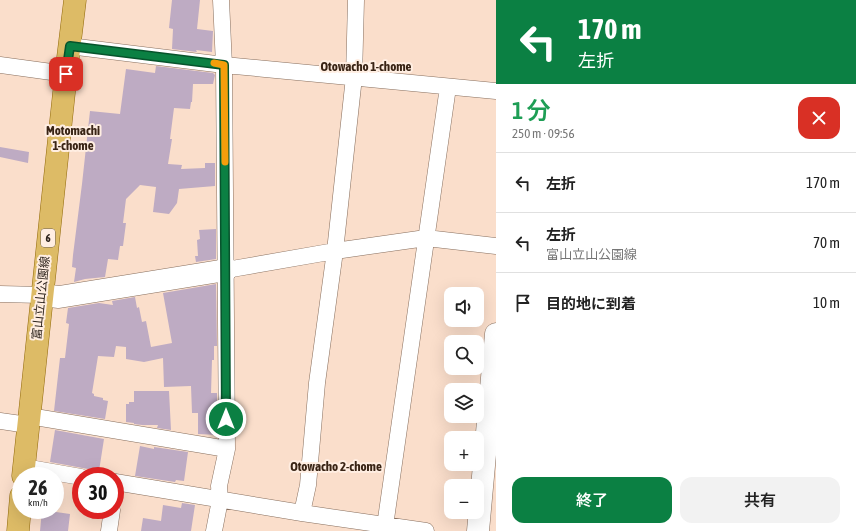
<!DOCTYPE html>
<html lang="ja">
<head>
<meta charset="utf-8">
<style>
  body { margin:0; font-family:"Asap Condensed","Noto Sans JP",sans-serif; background:#f2f2f2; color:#222; height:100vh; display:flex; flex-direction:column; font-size:15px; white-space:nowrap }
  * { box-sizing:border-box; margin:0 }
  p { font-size:13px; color:#767676 }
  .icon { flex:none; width:22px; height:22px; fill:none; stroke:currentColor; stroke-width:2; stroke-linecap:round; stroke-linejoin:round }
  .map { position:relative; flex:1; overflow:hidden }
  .drawer { display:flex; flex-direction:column; background:#fff; width:360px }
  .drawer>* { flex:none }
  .guide { background:#0b8043; color:#fff; overflow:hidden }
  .buttons { position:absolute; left:444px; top:287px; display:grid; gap:8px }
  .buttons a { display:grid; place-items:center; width:40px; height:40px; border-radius:8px; background:#fff; box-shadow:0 4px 16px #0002; font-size:20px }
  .speed { position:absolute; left:12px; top:467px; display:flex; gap:8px; font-size:20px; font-weight:700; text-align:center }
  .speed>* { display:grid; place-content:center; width:52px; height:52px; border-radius:50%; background:#fff; box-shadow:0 4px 16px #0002; line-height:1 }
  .speed small { font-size:10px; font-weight:400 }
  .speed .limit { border:6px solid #d22; background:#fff; color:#111 }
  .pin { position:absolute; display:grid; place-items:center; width:34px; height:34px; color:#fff; margin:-17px; border-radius:8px; box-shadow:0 2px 6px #0006 }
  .me { position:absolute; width:44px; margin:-22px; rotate:0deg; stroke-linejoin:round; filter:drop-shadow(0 0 3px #0008) }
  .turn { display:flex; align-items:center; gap:14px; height:84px; padding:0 16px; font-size:18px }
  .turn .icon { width:52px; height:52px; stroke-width:2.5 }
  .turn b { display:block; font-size:28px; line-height:34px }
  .round { display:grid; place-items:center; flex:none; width:42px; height:42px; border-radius:12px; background:#f2f2f2 }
  .summary { display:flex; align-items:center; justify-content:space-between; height:68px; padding:0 16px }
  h1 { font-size:24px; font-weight:600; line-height:30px; color:#1e9e55 }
  .cta { display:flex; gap:8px; margin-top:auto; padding:8px 16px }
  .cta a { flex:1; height:46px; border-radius:12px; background:#0b8043; color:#fff; font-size:16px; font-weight:600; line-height:46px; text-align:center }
  .cta a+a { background:#f2f2f2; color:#222 }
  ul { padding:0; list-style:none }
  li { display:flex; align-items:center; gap:12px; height:60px; padding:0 16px; border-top:1px solid #e0e0e0 }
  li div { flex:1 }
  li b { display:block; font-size:15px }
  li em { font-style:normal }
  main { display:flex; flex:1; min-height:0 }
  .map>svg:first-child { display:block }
  .building { fill:#beabc3 }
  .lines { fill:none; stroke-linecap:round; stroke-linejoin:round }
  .street-casing { stroke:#886f5e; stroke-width:17 }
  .secondary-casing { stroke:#886f5e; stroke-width:23 }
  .primary-casing { stroke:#91690a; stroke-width:23 }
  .street { stroke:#fff; stroke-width:16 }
  .secondary { stroke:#fff; stroke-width:22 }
  .primary { stroke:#db6; stroke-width:22 }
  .route-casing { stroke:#07532c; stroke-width:10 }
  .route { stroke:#0b8043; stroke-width:7 }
  .slow { stroke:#f59e0b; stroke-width:7 }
  .labels { text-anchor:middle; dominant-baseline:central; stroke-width:4; stroke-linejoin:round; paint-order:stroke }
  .shield { fill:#ffeee2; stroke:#6c6057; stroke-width:1 }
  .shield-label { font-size:11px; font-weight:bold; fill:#2d231c }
  .street-label { font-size:12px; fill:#2d231c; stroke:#ffeee2 }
  .neighbourhood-label { font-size:13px; font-weight:bold; fill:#392415; stroke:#ffeee2 }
</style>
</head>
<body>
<main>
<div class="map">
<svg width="496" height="531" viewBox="0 0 496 531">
  <rect width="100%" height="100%" fill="#fadecb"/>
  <!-- building -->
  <path class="building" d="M172 0H200L197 29 213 31 212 52 196 50 197 52 172 49 173 29 169 28Z
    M156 66 213 73 215 75 213 84H193L192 102H191L190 109 174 108 170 139H172L168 164 182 165 181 169 205 168V163H215V186L179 189 177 203 169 214 153 212 156 187 140 185 126 199 123 223H126L123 246H120L118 260 108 259 105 277 85 279 74 282 76 268 72 267 73 255 82 184 90 111 120 114 126 69 155 73Z
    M0 147 29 152 28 163 0 157Z
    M216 229V259L196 262 195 256H198L197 240 200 239 199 230Z
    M216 284 217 346H214V360H212L211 393H217V435L198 434V413H192L191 386 164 387 163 358 144 362 126 359V347L116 346 114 357 98 356 92 393 94 394V396L103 398V400L108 401 105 419 54 411 60 358H65L69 324 66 323 68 308 99 303 113 305 112 301 135 297 137 308 139 307 142 322 146 321 151 347 172 343 163 293Z
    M134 391H169L171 430 157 428 158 425H142L134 424V423L126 422V404H129V402H134Z
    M55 430 104 439 99 471 50 462Z
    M140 446 154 449V447L188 452 184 481 176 480 175 482 135 476Z
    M182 503 195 505 191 531H141L143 518 161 521 163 505 181 508Z
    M42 510 70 514 68 531H40Z"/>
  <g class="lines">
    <defs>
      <path id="street" d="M69 46 224 65 496 91
        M0 65 66 74
        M226 270 335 251 426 238 496 246
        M0 294 41 295
        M29 416 227 449
        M0 421 28 425
        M24 467 81 477
        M115 482 302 513 426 531
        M302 513 308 485 317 383 335 251 354 77 356 0
        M385 526 448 87
        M109 531 112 510
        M214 531 220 500 219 486 227 449 224 65 221 0"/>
      <path id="secondary" d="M41 295 59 297 226 270
        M478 531 496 334"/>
      <path id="primary" d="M23 476 66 74 75 0
        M18 531 21 496"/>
    </defs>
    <!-- street casing -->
    <use href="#street" class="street-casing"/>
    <!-- secondary casing -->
    <use href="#secondary" class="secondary-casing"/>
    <!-- primary casing -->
    <use href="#primary" class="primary-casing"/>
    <!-- street -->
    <use href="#street" class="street"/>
    <!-- secondary -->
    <use href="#secondary" class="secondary"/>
    <!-- primary -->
    <use href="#primary" class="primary"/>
  </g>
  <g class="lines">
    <defs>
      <path id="route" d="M66 74 70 46 224 65 226 419"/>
    </defs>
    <!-- route casing -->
    <use href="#route" class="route-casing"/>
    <!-- route -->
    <use href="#route" class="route"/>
    <!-- slow -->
    <path class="slow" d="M214 63 224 65 225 162"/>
  </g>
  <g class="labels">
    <!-- shield labels -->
    <rect class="shield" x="41" y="229" width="14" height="18" rx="3"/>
    <g class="shield-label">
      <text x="48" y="238">6</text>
    </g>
    <!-- street labels -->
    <g class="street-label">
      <text transform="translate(41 298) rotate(-84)">富山立山公園線</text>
    </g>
    <!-- neighbourhood labels -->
    <g class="neighbourhood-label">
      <text x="366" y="66">Otowacho 1-chome</text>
      <text x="73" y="130">Motomachi<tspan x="73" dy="15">1-chome</tspan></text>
      <text x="336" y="466">Otowacho 2-chome</text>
    </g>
  </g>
</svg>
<div class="buttons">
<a><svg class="icon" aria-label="sound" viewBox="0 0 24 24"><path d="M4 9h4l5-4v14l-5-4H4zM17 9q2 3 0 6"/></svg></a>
<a><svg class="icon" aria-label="search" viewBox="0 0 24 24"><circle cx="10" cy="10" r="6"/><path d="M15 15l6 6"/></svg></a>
<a><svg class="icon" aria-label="layers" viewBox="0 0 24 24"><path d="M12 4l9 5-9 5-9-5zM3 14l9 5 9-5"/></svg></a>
<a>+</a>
<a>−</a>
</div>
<div class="speed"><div>26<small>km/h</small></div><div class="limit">30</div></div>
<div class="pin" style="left:66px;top:74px;background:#d93025"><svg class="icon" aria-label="arrive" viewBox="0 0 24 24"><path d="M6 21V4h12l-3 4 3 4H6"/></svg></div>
<svg class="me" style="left:226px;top:419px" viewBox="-20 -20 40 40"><circle r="17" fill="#0b8043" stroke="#fff" stroke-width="3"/><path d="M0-11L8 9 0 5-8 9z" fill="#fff"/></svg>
</div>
<section class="drawer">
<div class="guide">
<div class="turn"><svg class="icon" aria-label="left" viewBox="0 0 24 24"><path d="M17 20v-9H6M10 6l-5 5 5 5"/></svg><div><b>170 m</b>左折</div></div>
</div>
<div class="summary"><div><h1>1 分</h1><p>250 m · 09:56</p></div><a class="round" style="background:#d93025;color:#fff"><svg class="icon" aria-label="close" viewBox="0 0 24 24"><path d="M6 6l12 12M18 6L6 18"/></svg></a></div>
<ul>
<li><svg class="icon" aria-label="left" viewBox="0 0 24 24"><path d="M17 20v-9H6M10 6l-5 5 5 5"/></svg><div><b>左折</b></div><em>170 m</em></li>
<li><svg class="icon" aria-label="left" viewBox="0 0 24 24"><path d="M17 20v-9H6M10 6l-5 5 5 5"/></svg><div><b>左折</b><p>富山立山公園線</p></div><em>70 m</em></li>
<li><svg class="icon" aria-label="arrive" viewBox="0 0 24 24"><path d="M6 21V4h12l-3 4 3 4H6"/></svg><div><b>目的地に到着</b></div><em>10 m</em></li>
</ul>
<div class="cta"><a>終了</a><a>共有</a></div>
</section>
</main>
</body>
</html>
